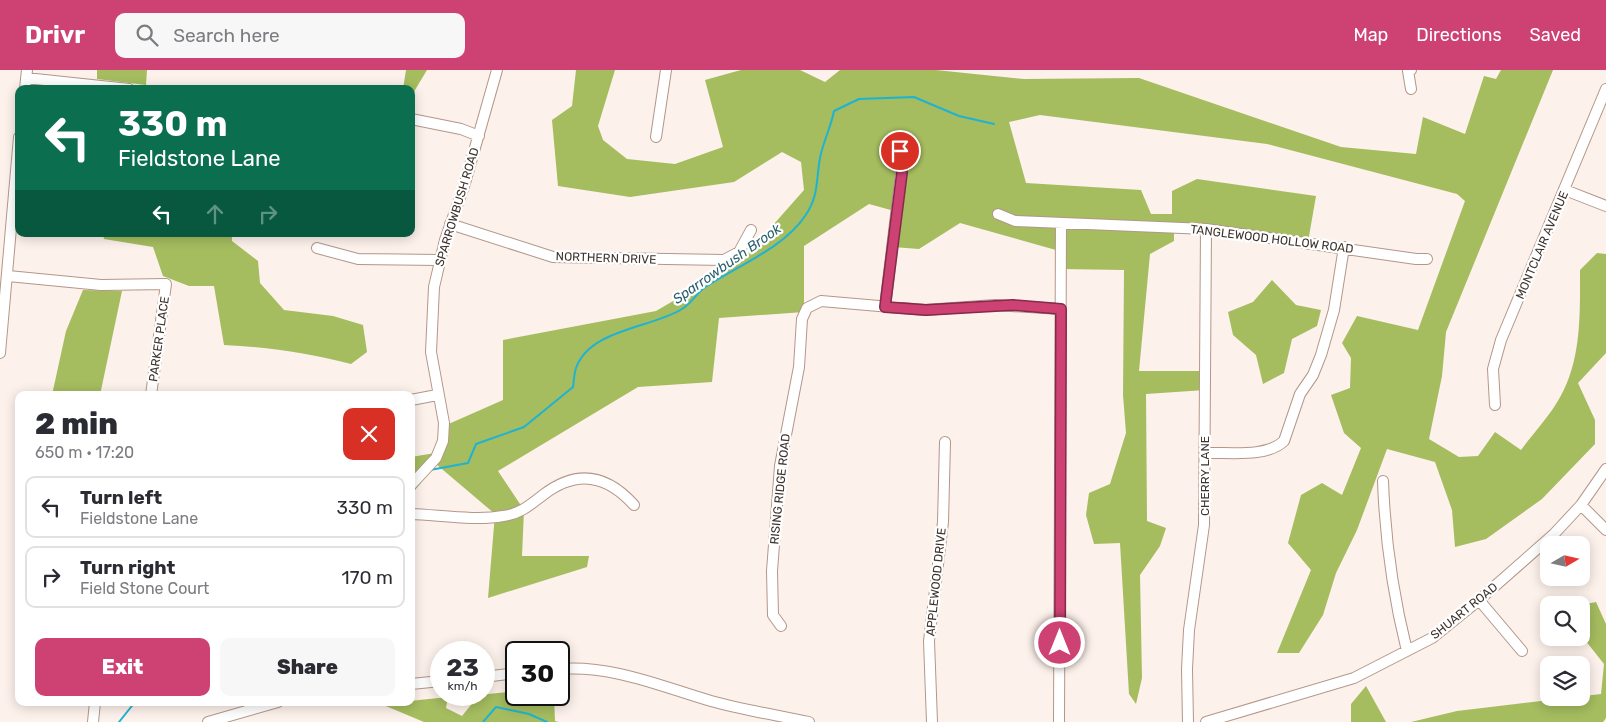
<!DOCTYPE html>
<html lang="en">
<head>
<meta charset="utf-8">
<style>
  body { margin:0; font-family:Rubik,sans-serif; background:#f7f7f7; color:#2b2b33; height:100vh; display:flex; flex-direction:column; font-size:19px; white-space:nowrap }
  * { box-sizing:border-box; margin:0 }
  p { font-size:16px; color:#7c7c81 }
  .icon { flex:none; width:28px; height:28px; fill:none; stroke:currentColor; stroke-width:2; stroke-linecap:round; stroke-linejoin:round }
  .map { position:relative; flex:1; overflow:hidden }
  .side { position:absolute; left:15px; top:321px; width:400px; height:315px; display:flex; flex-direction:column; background:#fff; border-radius:10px; box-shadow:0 2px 12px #0003 }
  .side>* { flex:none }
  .hud { position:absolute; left:15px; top:15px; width:400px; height:152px; border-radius:10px; box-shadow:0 2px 12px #0003; background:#0b6e4f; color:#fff; overflow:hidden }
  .needle { width:32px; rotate:81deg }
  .buttons { position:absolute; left:1540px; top:466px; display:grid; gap:10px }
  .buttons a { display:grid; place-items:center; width:50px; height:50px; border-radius:10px; background:#fff; box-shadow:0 2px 12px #0003; font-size:25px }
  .speed { position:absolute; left:430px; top:571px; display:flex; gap:10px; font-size:25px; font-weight:700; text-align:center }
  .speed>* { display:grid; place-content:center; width:65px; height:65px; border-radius:50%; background:#fff; box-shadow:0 2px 12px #0003; line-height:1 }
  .speed small { font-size:12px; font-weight:400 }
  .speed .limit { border:2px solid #111; border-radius:8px; background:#fff; color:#111 }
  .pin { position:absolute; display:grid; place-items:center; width:42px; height:42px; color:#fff; margin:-21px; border:2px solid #fff; border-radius:50%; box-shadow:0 1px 5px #0007 }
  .me { position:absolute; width:55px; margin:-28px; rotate:0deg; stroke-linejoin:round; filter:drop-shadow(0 0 4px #0008) }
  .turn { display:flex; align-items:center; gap:18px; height:105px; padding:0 20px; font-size:22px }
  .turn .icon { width:65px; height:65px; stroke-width:2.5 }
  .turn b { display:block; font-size:35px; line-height:42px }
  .lanes { display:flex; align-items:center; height:48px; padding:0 20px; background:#0003; justify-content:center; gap:25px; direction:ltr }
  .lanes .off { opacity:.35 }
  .round { display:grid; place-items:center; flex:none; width:52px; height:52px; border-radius:10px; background:#f7f7f7 }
  .head { display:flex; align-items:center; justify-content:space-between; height:85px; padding:0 20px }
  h1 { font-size:30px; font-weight:800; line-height:38px }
  .cta { display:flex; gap:10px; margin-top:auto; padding:10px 20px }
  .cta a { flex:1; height:58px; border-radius:10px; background:#cd4173; color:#fff; font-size:20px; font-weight:800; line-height:58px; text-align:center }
  .cta a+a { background:#f7f7f7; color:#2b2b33 }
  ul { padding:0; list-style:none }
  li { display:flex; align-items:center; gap:15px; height:62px; margin:0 10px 8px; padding:0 10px; border:2px solid #e1e1e2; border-radius:10px }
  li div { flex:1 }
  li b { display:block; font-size:19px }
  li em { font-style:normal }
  header { display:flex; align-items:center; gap:30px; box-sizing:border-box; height:70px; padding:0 25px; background:#cd4173; color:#fff }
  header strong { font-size:24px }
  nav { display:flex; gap:28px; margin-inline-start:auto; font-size:18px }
  .search { width:350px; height:45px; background:#f7f7f7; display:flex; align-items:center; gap:12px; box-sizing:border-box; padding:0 18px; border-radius:10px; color:#7c7c81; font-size:19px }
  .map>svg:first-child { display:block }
  .forest { fill:#a5bc5f }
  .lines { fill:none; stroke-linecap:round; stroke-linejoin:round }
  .stream { stroke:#1fb3d3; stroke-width:2 }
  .minor-casing { stroke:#b39789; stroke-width:12 }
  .minor { stroke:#fff; stroke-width:10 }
  .route-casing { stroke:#852a4b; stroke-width:12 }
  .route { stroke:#cd4173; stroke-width:9 }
  .labels { text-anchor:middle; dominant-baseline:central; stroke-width:4.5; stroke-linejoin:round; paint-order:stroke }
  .street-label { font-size:12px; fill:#3e332d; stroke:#fff }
  .water-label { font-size:14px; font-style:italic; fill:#2a606e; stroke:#fff }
</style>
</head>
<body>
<header>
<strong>Drivr</strong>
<div class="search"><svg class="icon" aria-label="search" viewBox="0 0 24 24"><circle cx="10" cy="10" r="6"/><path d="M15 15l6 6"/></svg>Search here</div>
<nav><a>Map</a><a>Directions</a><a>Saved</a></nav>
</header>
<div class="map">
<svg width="1606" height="652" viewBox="0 0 1606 652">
  <rect width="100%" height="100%" fill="#fdf1eb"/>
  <!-- forest -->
  <path class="forest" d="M97 0H147L146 15 97 9Z
    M406 0H427L415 20 411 38V19H403Z
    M576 0H615L598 56 603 70 627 89 675 94 723 77 705 10 741 0H800L825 12 840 0H936L1024 9 1139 8 1341 77 1416 84 1423 47 1465 64 1484 6 1496 9 1501 0H1553L1446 262 1442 306 1429 369 1459 387 1478 386 1495 362 1521 380C1532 365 1546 350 1556 334 1582 294 1580 245 1580 200L1597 183 1606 184V283L1578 313 1595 350V374L1542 429 1486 469 1455 477 1452 440 1435 392 1387 379 1357 460 1336 503 1323 545 1299 583H1277L1311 500 1288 473 1301 425 1322 413 1342 425 1361 378 1344 363 1331 325 1350 318 1351 288 1342 273 1357 246 1418 260 1465 131 1457 124 1267 74 1040 45 1009 52 1026 113 1141 120 1151 144H1172V121L1197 109 1316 126 1308 172 1174 160V171L1150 184 1139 301H1205V320L1146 324 1147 451 1166 458 1160 476 1140 505 1142 608 1136 634 1129 624 1120 473 1094 474 1086 445 1089 423 1110 414 1126 363 1123 325 1124 200 1062 199 1063 182 960 153 919 179 893 177 898 142 869 134 804 176V242L719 248 712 312 638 317 498 401 524 440 522 486H589L587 497 488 528 495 444 436 394 411 425V387L441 382 444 356 503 330V270L656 241 718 205 720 191 744 188 804 120 801 92 782 82 734 112 630 127 558 116 552 50 572 36Z
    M103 164H232V171L258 191 260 213 284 240 333 246 363 255 367 282 351 294C309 283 267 277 224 275L214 216H189L163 206 153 177 104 169Z
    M1272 210 1296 235 1321 240 1317 256 1292 269 1284 303 1263 314 1256 285 1233 265 1228 242 1253 232Z
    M83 220 122 221 100 325H52L66 261Z
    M1596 532 1606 554V648L1603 652H1411L1457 641 1601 624 1604 594 1581 565V535Z
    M1366 616 1386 652H1351V634Z
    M516 621V625H554L555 651 559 652H424L381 634 448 627 446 638 462 646 479 625Z"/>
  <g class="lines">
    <!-- stream -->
    <path class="stream" d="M430 400 468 393 476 374 524 357 573 317C574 311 574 304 576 298 590 259 652 258 682 239 691 234 696 224 704 218 735 197 784 178 805 146 819 126 816 110 820 88 823 72 831 57 834 41L859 29 914 27 959 46 994 54
      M119 652 135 632
      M483 652 496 637 529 644 547 652"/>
    <defs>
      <path id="minor" d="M1411 0 1408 1 1411 19
        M26 8 129 19
        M25 19 27 0
        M411 49 461 59 479 66
        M656 67 666 0
        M1565 120 1606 136
        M998 144 1015 151 1206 159 1416 189H1427
        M450 154 553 187 724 190 739 182 751 160
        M317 178 358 189 440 190
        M8 206 101 215 166 214 151 325
        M885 237 901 103 900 81
        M0 283 19 67
        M411 330 437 325
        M1495 335 1493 299 1501 270 1606 19
        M1205 383C1229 382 1266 388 1284 371L1300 324 1313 305 1321 285 1334 240 1344 177
        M1383 411C1385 468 1393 525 1407 581
        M411 415 436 388 443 371 444 353 431 282 434 217 445 170 465 113 497 0
        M1581 435 1606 460
        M411 444C439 445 476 451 503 446 520 444 530 435 543 425 577 399 607 405 634 435
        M1479 530 1522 581
        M781 556 773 545 772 501 780 396 799 297 802 249 807 238 821 231 925 240 995 235 1061 239
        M559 599C613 595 660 616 711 631 743 640 776 645 809 652
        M484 607 516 603
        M411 614 441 611
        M93 652 95 632
        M208 652 278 632
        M932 652 929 571 943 452 945 372
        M1059 652 1061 154
        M1188 652 1187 599 1189 560 1204 455 1206 159
        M1206 652 1354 608 1432 568 1479 530 1554 464 1581 435 1606 399"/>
    </defs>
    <!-- minor casing -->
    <use href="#minor" class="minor-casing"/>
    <!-- minor -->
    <use href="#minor" class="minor"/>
  </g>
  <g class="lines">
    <defs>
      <path id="route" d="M900 81 902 103 885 237 926 240 1013 235 1061 239 1060 573"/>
    </defs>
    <!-- route casing -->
    <use href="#route" class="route-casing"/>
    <!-- route -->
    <use href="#route" class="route"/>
  </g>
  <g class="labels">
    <!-- street labels -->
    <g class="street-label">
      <text transform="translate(457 137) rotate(-73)">SPARROWBUSH ROAD</text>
      <text transform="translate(1272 169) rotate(7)">TANGLEWOOD HOLLOW ROAD</text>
      <text transform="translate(1542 175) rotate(-67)">MONTCLAIR AVENUE</text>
      <text transform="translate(606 188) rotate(2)">NORTHERN DRIVE</text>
      <text transform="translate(159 269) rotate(-82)">PARKER PLACE</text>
      <text transform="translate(1205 406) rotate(-90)">CHERRY LANE</text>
      <text transform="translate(780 419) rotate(-84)">RISING RIDGE ROAD</text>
      <text transform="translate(936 512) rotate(-84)">APPLEWOOD DRIVE</text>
      <text transform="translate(1464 541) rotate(-39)">SHUART ROAD</text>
    </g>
    <!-- water labels -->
    <g class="water-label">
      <text transform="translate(727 194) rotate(-35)">Sparrowbush Brook</text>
    </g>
  </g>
</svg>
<div class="buttons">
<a><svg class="needle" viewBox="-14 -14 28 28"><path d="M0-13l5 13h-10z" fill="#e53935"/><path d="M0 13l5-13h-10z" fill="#7c7c81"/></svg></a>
<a><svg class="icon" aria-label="search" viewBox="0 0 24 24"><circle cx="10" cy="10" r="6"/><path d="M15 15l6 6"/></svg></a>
<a><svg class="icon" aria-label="layers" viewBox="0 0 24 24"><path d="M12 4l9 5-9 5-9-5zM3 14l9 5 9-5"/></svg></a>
</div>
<div class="speed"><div>23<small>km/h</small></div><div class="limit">30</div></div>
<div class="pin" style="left:900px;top:81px;background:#d93025"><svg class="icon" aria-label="arrive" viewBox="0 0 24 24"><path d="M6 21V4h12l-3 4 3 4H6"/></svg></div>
<svg class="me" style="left:1060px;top:573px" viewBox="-20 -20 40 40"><circle r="17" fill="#cd4173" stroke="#fff" stroke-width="3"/><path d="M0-11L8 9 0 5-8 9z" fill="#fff"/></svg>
<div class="hud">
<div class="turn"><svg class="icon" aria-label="left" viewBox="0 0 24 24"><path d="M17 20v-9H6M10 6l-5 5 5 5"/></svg><div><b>330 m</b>Fieldstone Lane</div></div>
<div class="lanes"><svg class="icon" aria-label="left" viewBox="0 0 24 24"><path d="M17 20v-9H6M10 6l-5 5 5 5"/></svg><svg class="icon off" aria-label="ahead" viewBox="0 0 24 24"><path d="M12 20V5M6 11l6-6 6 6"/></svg><svg class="icon off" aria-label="right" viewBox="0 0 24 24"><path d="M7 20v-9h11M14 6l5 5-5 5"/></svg></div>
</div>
<section class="side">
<div class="head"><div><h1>2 min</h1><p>650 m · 17:20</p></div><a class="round" style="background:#d93025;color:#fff"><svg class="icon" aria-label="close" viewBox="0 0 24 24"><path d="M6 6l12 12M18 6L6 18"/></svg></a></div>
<ul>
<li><svg class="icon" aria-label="left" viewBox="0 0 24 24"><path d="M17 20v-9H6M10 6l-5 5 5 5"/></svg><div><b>Turn left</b><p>Fieldstone Lane</p></div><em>330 m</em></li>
<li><svg class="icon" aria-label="right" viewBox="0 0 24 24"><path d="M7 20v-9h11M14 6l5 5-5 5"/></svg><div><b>Turn right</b><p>Field Stone Court</p></div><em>170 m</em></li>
</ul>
<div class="cta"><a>Exit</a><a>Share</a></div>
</section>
</div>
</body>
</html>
